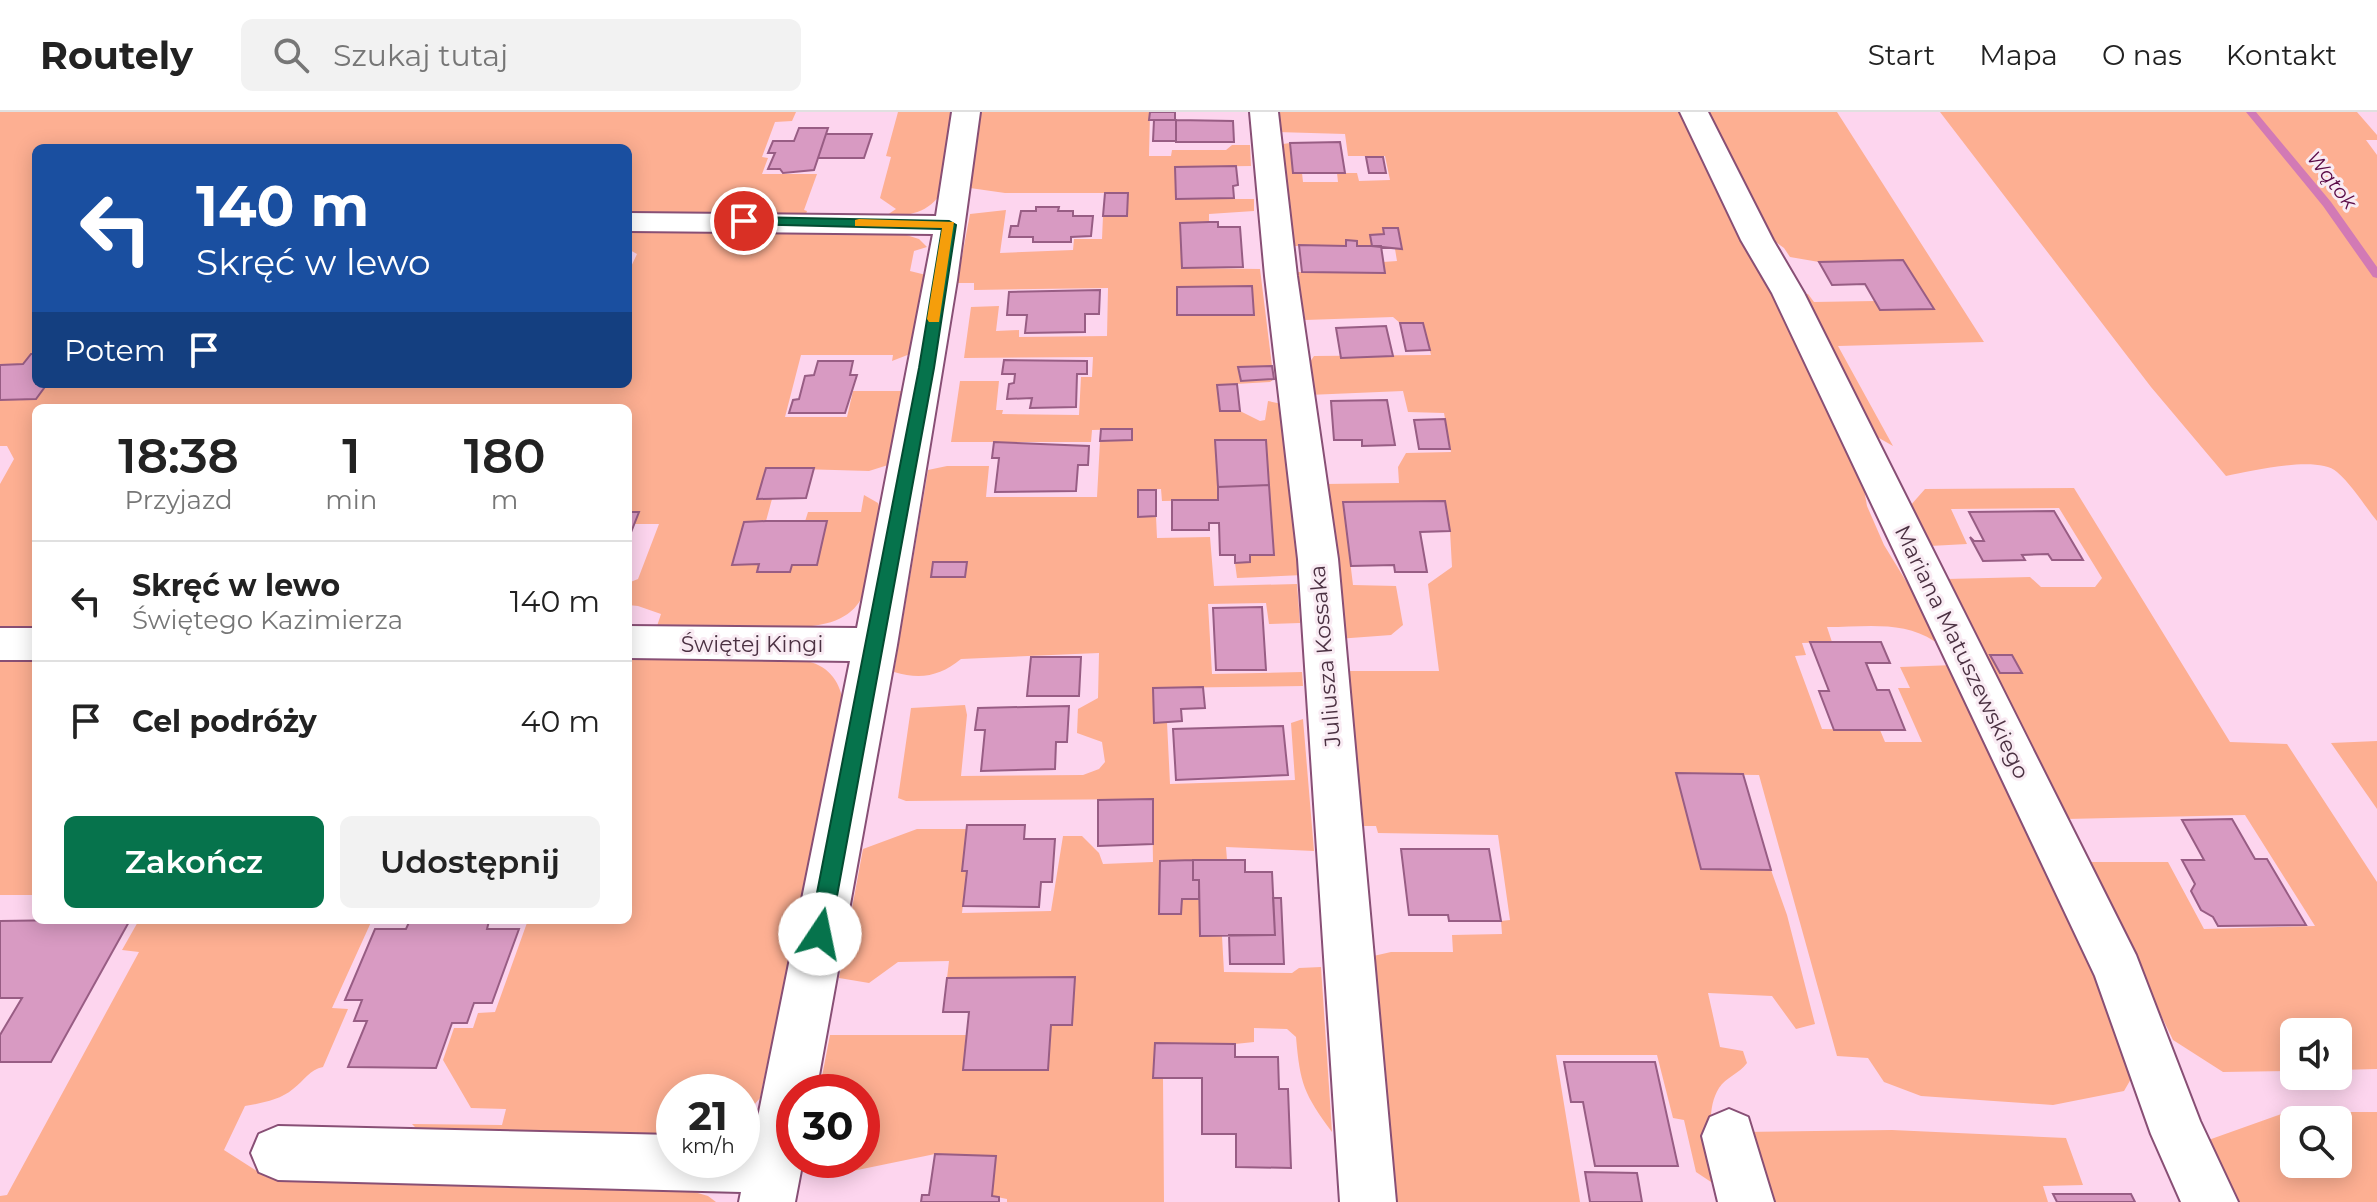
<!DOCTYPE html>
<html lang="pl">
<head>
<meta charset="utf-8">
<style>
  body { margin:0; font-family:Montserrat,sans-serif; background:#f2f2f2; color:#222; height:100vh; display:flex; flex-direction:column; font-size:30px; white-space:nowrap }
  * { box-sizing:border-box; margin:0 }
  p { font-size:26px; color:#767676 }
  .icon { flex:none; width:44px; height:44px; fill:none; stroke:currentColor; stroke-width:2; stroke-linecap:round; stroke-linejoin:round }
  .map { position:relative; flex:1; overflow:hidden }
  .details { position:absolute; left:32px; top:292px; width:600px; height:520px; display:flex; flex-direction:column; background:#fff; border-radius:12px; box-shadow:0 4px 20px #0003 }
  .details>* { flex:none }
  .guide { position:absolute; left:32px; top:32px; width:600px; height:244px; border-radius:12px; box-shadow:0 4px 20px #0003; background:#1a4fa0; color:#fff; overflow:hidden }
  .buttons { position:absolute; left:2280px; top:906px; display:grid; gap:16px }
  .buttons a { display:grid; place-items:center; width:72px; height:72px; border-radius:12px; background:#fff; box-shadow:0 4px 20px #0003; font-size:40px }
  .speed { position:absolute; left:656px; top:962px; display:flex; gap:16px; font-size:40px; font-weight:700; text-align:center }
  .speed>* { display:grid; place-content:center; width:104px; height:104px; border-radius:50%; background:#fff; box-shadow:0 4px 20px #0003; line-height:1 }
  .speed small { font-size:20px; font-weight:400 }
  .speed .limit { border:12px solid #d22; background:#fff; color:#111 }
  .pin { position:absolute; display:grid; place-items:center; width:68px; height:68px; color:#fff; margin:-34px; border:4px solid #fff; border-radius:50%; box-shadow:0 2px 8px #0007 }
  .me { position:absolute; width:88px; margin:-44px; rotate:11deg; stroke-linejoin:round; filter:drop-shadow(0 0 6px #0008) }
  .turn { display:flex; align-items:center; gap:28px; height:168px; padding:0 32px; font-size:36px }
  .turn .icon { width:104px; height:104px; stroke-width:2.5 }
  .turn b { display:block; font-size:56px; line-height:68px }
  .then { display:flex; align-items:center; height:76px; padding:0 32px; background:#0003; gap:16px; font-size:30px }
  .eta { display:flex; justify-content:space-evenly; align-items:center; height:136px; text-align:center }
  .eta b { font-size:48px; font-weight:600; line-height:56px }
  .cta { display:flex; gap:16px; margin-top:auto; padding:16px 32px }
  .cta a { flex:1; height:92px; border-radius:12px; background:#06734c; color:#fff; font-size:32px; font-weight:600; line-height:92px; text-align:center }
  .cta a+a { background:#f2f2f2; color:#222 }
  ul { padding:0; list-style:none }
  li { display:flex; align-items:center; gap:24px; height:120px; padding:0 32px; border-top:2px solid #e0e0e0 }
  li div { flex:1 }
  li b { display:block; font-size:30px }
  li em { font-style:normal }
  header { display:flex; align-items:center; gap:48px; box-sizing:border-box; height:112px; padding:0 40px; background:#fff; border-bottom:2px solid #e0e0e0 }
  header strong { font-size:38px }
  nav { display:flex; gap:44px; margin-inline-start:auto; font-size:28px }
  .search { width:560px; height:72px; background:#f2f2f2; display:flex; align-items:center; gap:20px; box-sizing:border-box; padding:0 28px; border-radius:12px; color:#767676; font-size:30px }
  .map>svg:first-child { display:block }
  .green { fill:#fdaf92; fill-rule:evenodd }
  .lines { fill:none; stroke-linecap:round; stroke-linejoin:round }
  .stream { fill:#d27ab5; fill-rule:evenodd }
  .building { fill:#d89ac2; stroke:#985d84; stroke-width:2 }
  .street-casing { stroke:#884f75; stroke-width:4 }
  .street { fill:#fff; fill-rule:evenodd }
  .route { fill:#06734c; stroke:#044b31; stroke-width:2 }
  .slow { fill:#f59e0b }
  .labels { text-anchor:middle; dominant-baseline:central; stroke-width:6; stroke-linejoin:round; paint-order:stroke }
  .far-water-label { font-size:20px; font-style:italic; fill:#5b0a47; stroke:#f9ebf3 }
  .street-label { font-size:22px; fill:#4b3142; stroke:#f9ebf3 }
</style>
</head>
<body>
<header>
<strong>Routely</strong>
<div class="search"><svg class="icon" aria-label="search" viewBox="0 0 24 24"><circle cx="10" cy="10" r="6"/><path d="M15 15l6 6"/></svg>Szukaj tutaj</div>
<nav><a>Start</a><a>Mapa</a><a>O nas</a><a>Kontakt</a></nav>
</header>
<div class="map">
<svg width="2377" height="1090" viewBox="0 0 2377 1090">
  <rect width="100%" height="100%" fill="#fdd5ee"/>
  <!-- green -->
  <path class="green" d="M0 0H796L792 9 775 10 762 45 768 46 762 62H817L804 98 807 99 805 105 628 103V36H36V272H628V161L637 142 628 137V116L903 122 919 127 927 135 914 139 910 159 926 163 910 242 892 249 893 243H801L785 305H847L853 279H902L888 353 869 359 766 356 757 386 772 387 766 409 733 453 759 452 758 460H789L808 400H861L864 383 878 391 881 402C869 467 876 515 793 515L791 519 655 520 661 502 638 494 628 493V471L638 467 659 412H634L638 400H628V296H36V516L0 517V372L14 347 7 334H0Z
    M898 0H953L942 79C930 101 908 104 884 105L896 97 880 86 891 45 886 44Z
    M980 0H1150L1149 44H1171L1172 38H1226L1232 33H1250L1251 54 1175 55 1176 87H1254V99L1209 102V110L1180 111 1182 156 1260 157 1272 254 1238 256 1241 268 1274 267 1270 270 1218 273 1220 299H1240L1260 309 1265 308 1268 289 1282 292 1303 463 1237 466 1235 451 1250 450V443L1274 442 1265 328 1215 329 1218 388 1162 389 1161 377 1139 378 1138 404H1156L1157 426 1210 425 1214 474 1297 472 1300 511 1269 512 1266 491 1208 492 1212 562 1302 560 1303 574 1154 576V610H1167L1170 672 1295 668 1291 611 1303 607 1314 739 1226 735 1227 748 1160 749 1159 801 1182 787H1199L1201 824H1222L1224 860 1292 861 1299 856 1321 855 1332 1020C1304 982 1300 972 1296 925L1287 917 1254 916V930L1235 932 1163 966 1164 1090H1007V1087L992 1084 935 1042 838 1062 812 1048H862V980H819L830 923H966L963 958H1048L1051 913 1075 865 947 866 949 849 898 850 869 871 839 866 863 737 917 717H967L962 758 967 759 962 801 1051 799 1063 724H1082L1099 741 1103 752 1153 750 1152 687 906 689 898 686 911 596 965 593 967 603 961 664 1083 663 1099 657 1105 650 1102 630 1077 621 1078 597 1098 586 1099 541 961 547C940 564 921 568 894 560L928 358 947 354H989L986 385H1097L1100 329 1132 328V317L1092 318 1091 330H951L960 269H999L996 298H1003L1002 302 1079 303 1081 265H1092L1093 245 964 246 971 195 999 194 996 219 1019 218V225L1107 224 1108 176 974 178V171H957L970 102 1006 98 1000 141 1073 138 1074 127H1102L1103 104 1127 103 1128 81H1005L970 76Z
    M1275 0H1689L1857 338 1867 394 1884 433 1942 528 1934 529C1903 508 1863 515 1827 515L1832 530 1802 531 1806 543 1795 544 1822 617 1880 618 1885 630H1922L1898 576H1910L1900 555 1954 553 2103 876 2135 960 2124 979 2053 993 1921 984 1884 970 1868 946 1837 944 1759 663 1677 662 1701 757 1771 758 1787 803 1815 912 1796 917 1772 884 1708 881 1720 935 1743 939 1747 951C1739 962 1726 965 1719 976 1702 1003 1716 1047 1720 1076L1696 1060 1684 1008 1673 1006 1657 943H1556L1580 1090H1392L1369 845 1391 840H1453L1452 823 1502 822 1501 809 1510 808 1498 723 1378 721 1376 714H1357L1341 559H1439L1428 472 1452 455 1450 419 1444 389 1343 391 1353 473 1396 474 1403 513 1391 523 1337 527 1325 372 1399 371 1398 355 1406 341 1451 340 1444 301 1408 300 1403 279 1308 283 1307 277H1314L1310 250 1314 244 1431 243 1423 211H1400L1393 205 1305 208 1297 160 1384 161 1383 150 1397 149 1395 137 1402 136 1398 117 1384 122 1370 123 1372 134H1357V129L1346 128V134H1293L1280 40 1283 32 1290 31 1293 61H1302L1303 70H1338L1337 61H1357L1359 69 1390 68 1385 44H1348L1345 22 1277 20Z
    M1706 0H1837L1984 230 1838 234 1893 334 1872 322 1798 181 1808 182 1814 190 1875 189 1933 196 1903 148 1819 150 1790 145 1784 136 1766 123Z
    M1940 0H2357L2377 23V28H2366L2377 43V409C2364 393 2352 373 2337 360 2318 343 2251 359 2226 364L2151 275Z
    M2074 376 2230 630 2287 632 2377 770V957L2338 958V920H2294V959L2223 960 2173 928 2087 750H2168L2204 817 2315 814 2245 703 2066 707 1946 467 2030 465 2041 475H2095L2102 466 2059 396 1951 397 1967 432 1930 434 1910 394 1925 377Z
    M648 543 799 547C824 552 837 562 843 588L760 986 742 1007V980H674V1027L423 1023 412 1012 502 1013 506 997 471 996 443 948 454 916H473L478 901 495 900 528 808H628V552L632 548Z
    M36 545V709L33 714 36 715V783H0V546Z
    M2377 629V697L2331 631Z
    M139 808H372L332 896 348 897 323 955C310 957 304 969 293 977 280 988 262 991 245 994L224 1038 266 1065 684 1077 708 1084 716 1090H0V1084L7 1083 139 840 122 838Z
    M2287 1000H2377V1090H2228L2200 1031ZM2294 1008H2338V1052H2294Z
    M1892 1018 2066 1026 2083 1073 2043 1074 2048 1090H1761L1742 1020Z"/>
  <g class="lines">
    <!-- stream -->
    <path class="stream" d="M2246 0H2256L2331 90 2377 155V166L2373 165 2323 94Z"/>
  </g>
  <!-- building -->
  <path class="building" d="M1150 0H1175V8H1149Z
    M1154 8H1176V29H1153Z
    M1176 8 1233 9 1234 30H1176Z
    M799 16H828L814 58 783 61 780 57H768L775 41H768L773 29H794Z
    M826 22H872L864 46H818Z
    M1340 30 1345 61H1293L1290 31Z
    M1366 45H1383L1386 61H1369Z
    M1236 54 1238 73 1233 74 1234 86 1176 87 1175 55Z
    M1105 81H1128L1127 104H1103Z
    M1036 95H1059L1058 99H1073V104H1093L1091 124 1071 125V130H1033V125H1009L1011 114H1018L1021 99H1036Z
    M1209 110H1218V115H1240L1243 155 1182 156 1180 111Z
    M1383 116H1398L1402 137 1372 134 1370 123 1384 122Z
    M1346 128 1357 129V134H1381L1385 161 1302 160 1299 133 1346 134Z
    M1903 148 1934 197 1880 198 1865 172 1832 173 1819 150Z
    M1252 174 1254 203H1177V175Z
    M1100 178 1099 202H1085V220L1025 221 1027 203H1007L1009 180Z
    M1400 211H1423L1430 238 1406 239Z
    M1386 214 1393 244 1341 246 1336 216Z
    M31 242H36V272H47L36 287 0 288V253L23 252Z
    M1004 248 1087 249V262H1077L1076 295 1030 296 1032 286 1007 287 1009 272 1014 271 1015 262H1002Z
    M818 249H853L850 263H857L845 301H789L793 288 799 287 805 264 814 263Z
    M1272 254 1274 267 1241 269 1238 255Z
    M1237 272 1240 299H1220L1217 273Z
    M1387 288 1395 333 1362 334V328H1334L1331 289Z
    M1445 307 1450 337H1419L1414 308Z
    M1101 317H1132V328L1100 329Z
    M1215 328H1266L1269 373 1218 375Z
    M994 330 1089 334 1088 353H1078L1076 379 995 380 999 346H992Z
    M766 356H814L806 386 757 387Z
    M1269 373 1274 443H1250V450L1235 451V443H1220L1219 411H1209V418H1172V388H1218V375Z
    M1138 378H1156V404L1138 405Z
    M1445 389 1450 419 1420 420 1427 460H1395L1394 453 1351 454 1343 390Z
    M2054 399 2083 448H2052L2048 442 2022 443 2025 448 1983 449 1970 425 1974 429H1984L1969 400Z
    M628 400H639L628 428Z
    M766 409H827L817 453H792L790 460H757L759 452 732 453 744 410Z
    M933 450H967L965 465H931Z
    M1262 495 1266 558H1216L1213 496Z
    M1810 530H1881L1890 551H1866L1877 578H1889L1905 618H1834L1819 579H1829Z
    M1990 543H2012L2022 561H2000Z
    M1031 545H1081L1079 584H1027Z
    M1203 575 1205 596 1181 597 1182 609 1154 611 1153 576Z
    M1069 594 1067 630H1056L1055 657 981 659 985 618H975L978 596Z
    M1283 614 1288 663 1176 668 1173 617Z
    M1676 661 1743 662 1771 758 1701 757Z
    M1153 687V732L1098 734V688Z
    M2232 707 2255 747H2267L2306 813 2218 814 2213 805 2201 798 2191 779 2195 772 2182 748H2204L2182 708Z
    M967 713H1025L1024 727H1055L1052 770H1041L1039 795 963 794 967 759H962Z
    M1401 737H1489L1501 809H1449L1448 803H1409Z
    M1193 748H1245V760H1272L1275 823 1200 824 1199 768H1193Z
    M1193 748V768H1199V787H1182L1181 802H1159L1160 749Z
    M1273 786H1281L1284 852H1230L1229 823H1275Z
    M67 808H130L51 950H0V923L22 886H0V809Z
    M410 808 489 809 487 817H519L492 891H474L467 911H452L436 956 348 955 367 909H354L362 888H345L375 817H406Z
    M1075 865 1072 913H1051L1048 958H963L969 900H943L947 866Z
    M1155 931 1235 932V945H1278L1279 977H1288L1291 1056 1236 1055V1022H1202V966H1153Z
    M1564 950H1655L1678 1054H1595L1583 990H1571Z
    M935 1042 996 1044 992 1084 999 1085V1090H921L922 1083H929Z
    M1585 1060 1637 1061 1642 1090H1590Z
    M2053 1082H2131L2135 1090H2057Z"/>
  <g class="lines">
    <defs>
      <path id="street" d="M952 0H980L957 168 897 533 816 980H794V1048H803L795 1090H739L741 1080 278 1068 259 1060 251 1041 259 1022 278 1014 674 1023V1048H742V1025H753L757 1010 850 549 628 546V514L857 516 933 122 628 119V101L936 104Z
        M1250 0H1278L1297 164 1338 447 1396 1090H1340L1298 447 1265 164Z
        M1680 0H1708L1773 128 1804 181 2136 843 2200 1009 2238 1090H2181L2151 1022 2095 864 1772 181 1741 128Z
        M0 516H36V548H0Z
        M1729 997 1748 1005 1774 1090H1718L1702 1024 1710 1005Z"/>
    </defs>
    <!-- street casing -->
    <use href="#street" class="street-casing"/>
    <!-- street -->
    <use href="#street" class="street"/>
  </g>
  <!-- route -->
  <path class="route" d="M744 105 949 109 956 113 934 256 830 822 827 829 820 831 812 829 809 822 919 256 942 117 739 112 737 109Z"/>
  <!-- slow -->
  <path class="slow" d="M859 107 954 110 939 210H929L927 207 942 116 855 114V108Z"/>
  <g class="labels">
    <!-- far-water labels -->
    <g class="far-water-label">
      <text transform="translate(2332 68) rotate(52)">Wątok</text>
    </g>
    <!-- street labels -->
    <g class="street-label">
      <text x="752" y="532">Świętej Kingi</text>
      <text transform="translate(1962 540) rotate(64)">Mariana Matuszewskiego</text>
      <text transform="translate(1325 544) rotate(-95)">Juliusza Kossaka</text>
    </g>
  </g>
</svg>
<div class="buttons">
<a><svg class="icon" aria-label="sound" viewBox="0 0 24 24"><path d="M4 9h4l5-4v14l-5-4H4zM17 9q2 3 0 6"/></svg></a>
<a><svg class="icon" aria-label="search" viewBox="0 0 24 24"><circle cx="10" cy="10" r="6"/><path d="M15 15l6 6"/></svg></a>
</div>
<div class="speed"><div>21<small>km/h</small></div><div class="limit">30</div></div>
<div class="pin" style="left:744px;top:109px;background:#d93025"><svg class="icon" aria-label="arrive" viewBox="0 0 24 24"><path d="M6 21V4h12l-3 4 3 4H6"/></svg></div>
<svg class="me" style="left:820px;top:822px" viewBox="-20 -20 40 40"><circle r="19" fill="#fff"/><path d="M0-13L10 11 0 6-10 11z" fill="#06734c"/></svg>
<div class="guide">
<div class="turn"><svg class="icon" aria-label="left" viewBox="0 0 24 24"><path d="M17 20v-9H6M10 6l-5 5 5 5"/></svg><div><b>140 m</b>Skręć w lewo</div></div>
<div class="then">Potem<svg class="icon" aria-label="arrive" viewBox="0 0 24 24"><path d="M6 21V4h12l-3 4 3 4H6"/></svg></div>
</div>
<section class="details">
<div class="eta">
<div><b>18:38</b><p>Przyjazd</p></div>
<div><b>1</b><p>min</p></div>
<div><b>180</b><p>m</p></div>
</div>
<ul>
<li><svg class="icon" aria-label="left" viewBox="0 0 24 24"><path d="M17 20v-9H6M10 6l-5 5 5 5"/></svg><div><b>Skręć w lewo</b><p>Świętego Kazimierza</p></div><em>140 m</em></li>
<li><svg class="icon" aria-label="arrive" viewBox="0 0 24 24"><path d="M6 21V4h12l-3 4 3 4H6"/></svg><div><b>Cel podróży</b></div><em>40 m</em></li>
</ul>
<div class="cta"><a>Zakończ</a><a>Udostępnij</a></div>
</section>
</div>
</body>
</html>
